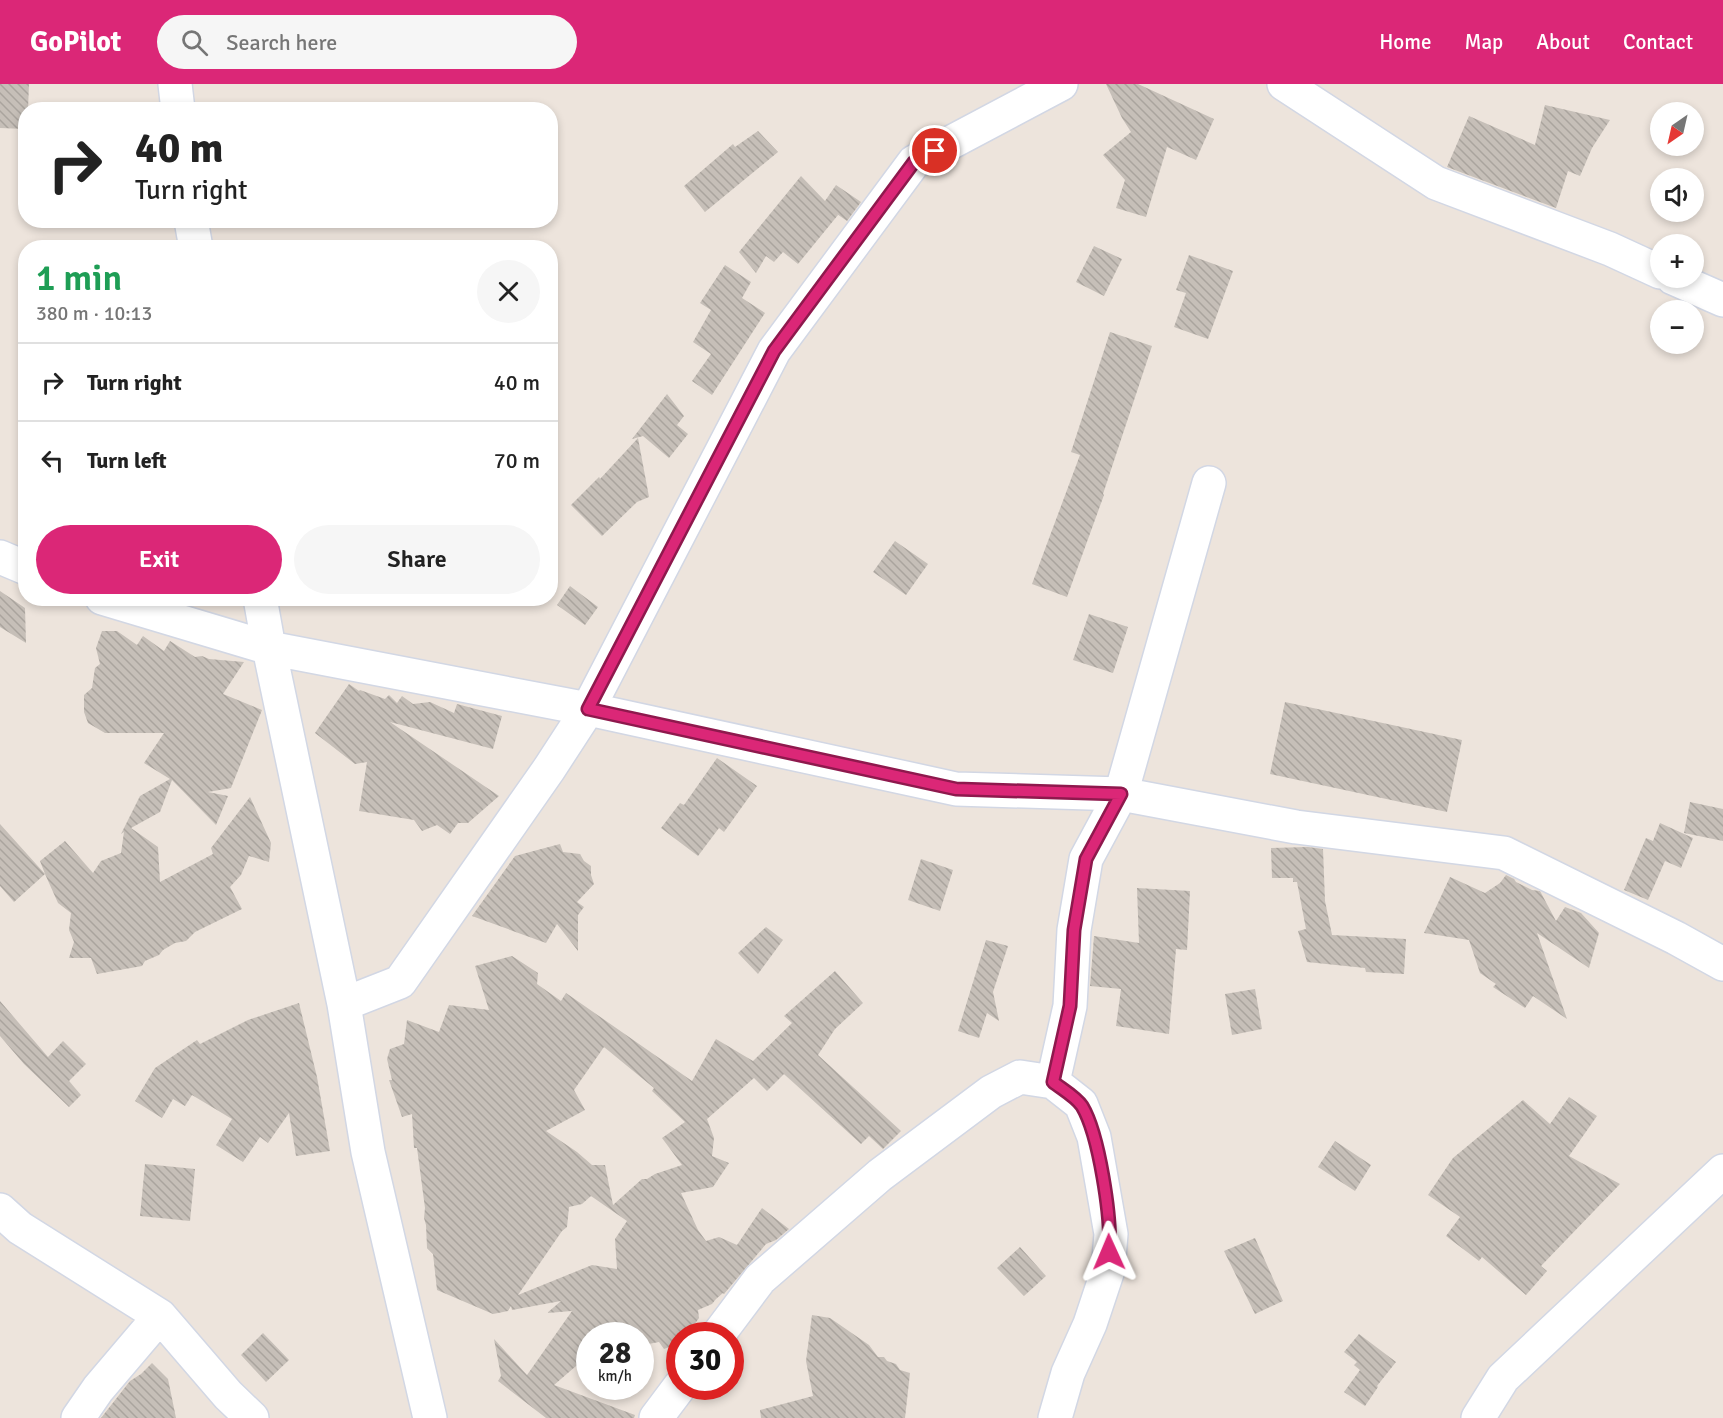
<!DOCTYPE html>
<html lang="en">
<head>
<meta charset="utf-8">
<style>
  body { margin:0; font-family:Signika,sans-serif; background:#f6f6f6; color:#222; height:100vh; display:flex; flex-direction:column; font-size:22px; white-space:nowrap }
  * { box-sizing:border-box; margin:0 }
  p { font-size:20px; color:#767676 }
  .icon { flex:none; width:33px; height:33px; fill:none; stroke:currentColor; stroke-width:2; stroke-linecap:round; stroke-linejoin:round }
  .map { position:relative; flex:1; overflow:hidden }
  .drawer { position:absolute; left:18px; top:156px; width:540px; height:366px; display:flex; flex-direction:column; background:#fff; border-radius:24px; box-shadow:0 3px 9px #0003 }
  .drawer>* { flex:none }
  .guide { position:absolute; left:18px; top:18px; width:540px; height:126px; border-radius:24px; box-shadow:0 3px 9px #0003; background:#fff; color:#222; overflow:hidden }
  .needle { width:39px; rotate:214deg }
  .controls { position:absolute; left:1650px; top:18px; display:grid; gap:12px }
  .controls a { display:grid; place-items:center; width:54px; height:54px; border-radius:50%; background:#fff; box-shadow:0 3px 9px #0003; font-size:30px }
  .speed { position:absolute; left:576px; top:1238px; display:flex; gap:12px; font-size:30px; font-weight:700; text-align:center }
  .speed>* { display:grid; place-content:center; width:78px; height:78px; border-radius:50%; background:#fff; box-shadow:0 3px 9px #0003; line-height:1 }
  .speed small { font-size:15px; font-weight:400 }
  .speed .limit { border:9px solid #d22; background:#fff; color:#111 }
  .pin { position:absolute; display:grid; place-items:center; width:51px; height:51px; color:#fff; margin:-26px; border:3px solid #fff; border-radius:50%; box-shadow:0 2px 6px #0007 }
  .me { position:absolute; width:66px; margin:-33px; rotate:359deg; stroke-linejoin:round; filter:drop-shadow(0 0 4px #0008) }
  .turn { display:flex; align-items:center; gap:21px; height:126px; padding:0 18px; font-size:27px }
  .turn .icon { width:78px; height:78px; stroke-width:2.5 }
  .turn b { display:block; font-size:42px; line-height:51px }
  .round { display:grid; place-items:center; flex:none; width:63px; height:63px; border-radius:32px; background:#f6f6f6 }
  .overview { display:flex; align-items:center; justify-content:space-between; height:102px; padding:0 18px }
  h1 { font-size:36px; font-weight:600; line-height:45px; color:#1e9e55 }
  .cta { display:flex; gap:12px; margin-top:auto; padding:12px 18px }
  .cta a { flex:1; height:69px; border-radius:36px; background:#db2777; color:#fff; font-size:24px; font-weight:600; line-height:69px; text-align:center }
  .cta a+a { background:#f6f6f6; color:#222 }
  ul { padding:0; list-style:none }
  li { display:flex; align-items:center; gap:18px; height:78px; padding:0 18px; border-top:2px solid #e0e0e0 }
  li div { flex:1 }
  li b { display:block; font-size:22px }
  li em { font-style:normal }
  header { display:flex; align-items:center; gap:36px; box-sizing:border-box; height:84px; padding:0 30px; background:#db2777; color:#fff }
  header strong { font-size:28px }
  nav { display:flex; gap:33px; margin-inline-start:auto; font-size:21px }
  .search { width:420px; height:54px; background:#f6f6f6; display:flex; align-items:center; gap:15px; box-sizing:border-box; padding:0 21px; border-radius:33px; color:#767676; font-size:22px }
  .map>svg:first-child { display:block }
  .building { fill:url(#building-back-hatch); fill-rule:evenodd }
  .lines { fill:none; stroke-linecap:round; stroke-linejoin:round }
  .minor-casing { stroke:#d2d7e4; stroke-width:36 }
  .minor { stroke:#fff; stroke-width:33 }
  .route-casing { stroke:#8e194d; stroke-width:15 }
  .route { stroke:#db2777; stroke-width:10 }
</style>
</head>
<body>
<header>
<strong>GoPilot</strong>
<div class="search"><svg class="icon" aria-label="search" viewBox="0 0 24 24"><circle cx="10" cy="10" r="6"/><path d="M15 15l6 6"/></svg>Search here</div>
<nav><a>Home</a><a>Map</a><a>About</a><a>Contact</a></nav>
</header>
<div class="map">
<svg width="1723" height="1334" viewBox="0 0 1723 1334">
  <defs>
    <pattern id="building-back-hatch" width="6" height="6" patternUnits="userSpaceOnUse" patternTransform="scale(1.5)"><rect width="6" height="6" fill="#c6bfb8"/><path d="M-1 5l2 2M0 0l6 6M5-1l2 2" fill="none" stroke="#aaa49e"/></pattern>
  </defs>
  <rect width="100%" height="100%" fill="#ede4dc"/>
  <!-- building -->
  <path class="building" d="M0 0H29L28 26H26V45L0 44Z
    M1106 0H1138L1214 35 1196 76 1167 63 1146 133 1116 124 1125 96 1103 71 1131 48 1122 34Z
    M1545 21 1610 36 1592 64 1580 92 1568 87 1556 124 1447 83 1469 32 1535 61Z
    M758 47 778 68 705 128 684 102 733 60 735 63Z
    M801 92 825 117 836 101 861 118 847 137 837 130 838 131 798 180 783 168 774 178 766 172 756 189 739 168Z
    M1094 162 1122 175 1104 212 1076 198Z
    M1189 171 1233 187 1208 255 1174 243 1186 209 1176 206Z
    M725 181 751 198 742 214 765 229 712 311 692 297 711 270 693 258 711 226 700 219Z
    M1110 248 1152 262 1103 410 1104 411 1067 513 1032 500 1080 371 1071 368Z
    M667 310 684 332 677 341 688 350 669 374 643 352 632 355Z
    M638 354 649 413 637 418 602 452 571 421 599 393 600 395Z
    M895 457 928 480 906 511 873 488Z
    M570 502 598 523 585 541 557 521Z
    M0 507 25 524 26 559 0 543Z
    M1089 530 1128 543 1113 589 1073 576Z
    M102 547H117L137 561 143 552 164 567 170 557 195 573 202 572 209 575 244 578 223 610 262 626 231 704 208 708 228 712 216 741 172 696 160 728 131 744 158 763 160 798 213 770 211 764 250 713 271 759 269 778 249 772 241 791 230 803 242 825 195 848 186 857 175 859 163 866 159 871 145 877 142 882 97 890 91 874H69L74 858 69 846 71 829 58 819 45 790 14 818 0 802V740L45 790 40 777 65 757 93 789 101 777 121 769 124 748 121 750 140 712 170 695 144 679 164 649H105L88 639 84 628V611L92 604 95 584 100 580 96 564Z
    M349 600 359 607 360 606 385 615 389 611 397 619 402 612 413 620 430 618 454 629 457 620 502 632 493 665 390 638 499 712 468 739H458L450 750 437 741 422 747 414 736 359 727 367 678 355 680 315 649Z
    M1285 618 1462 656 1447 728 1270 690Z
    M717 674 757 702 724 748 719 744 698 772 661 744 680 719 684 721Z
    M1690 718 1723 725V757L1684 749Z
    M1660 739 1693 754 1681 784 1665 777 1648 816 1624 806 1646 754 1653 757Z
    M560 760 563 768 580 770 584 777 591 782V791L594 800 577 818 584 823 578 831V867L557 840 546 859 472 832 515 772Z
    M1308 763 1323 765 1325 817 1332 851 1406 855 1404 890 1366 888 1365 884 1307 878 1298 847 1306 845 1297 798H1293V794H1272L1271 764Z
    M921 775 953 786 940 827 908 816Z
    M1506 791 1514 795 1516 798 1532 806 1540 807 1556 837 1565 823 1581 829 1599 849 1589 884 1537 849 1567 935 1533 912 1525 924 1493 903 1496 900 1480 889 1469 856 1424 849 1450 793 1485 809 1500 799Z
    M1137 804 1190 807 1187 866 1176 865 1169 950 1116 942 1121 905 1090 902 1094 852 1139 859Z
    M766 843 783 856 758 890 738 869Z
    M986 856 1008 862 993 908 999 937 987 929 979 954 958 947Z
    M512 872 538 889 537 900 561 917 566 909 692 997 716 955 753 977 792 939 784 932 835 887 863 919 835 945 818 971 901 1047 883 1065 869 1052 861 1060 784 990 767 1007 754 994 707 1035 714 1054 712 1072 729 1079 713 1103 681 1109 698 1146 706 1157 719 1153 737 1161 762 1124 789 1145 776 1156 766 1160 724 1210 723 1209 716 1215 712 1220 698 1226 699 1234 687 1251H680V1259L664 1265 659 1258 643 1261 640 1259V1251H590V1270L554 1301 635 1331 634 1334H546L498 1297 501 1292 494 1255 527 1291 572 1227 547 1229 561 1217 512 1226 511 1222 508 1227 493 1230 437 1206 433 1170 427 1164 426 1141 424 1134 425 1124 417 1064H414L412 1030 402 1033 389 996H392L387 975 390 965 404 960 407 936 439 948 449 921 489 926 475 882ZM604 963 654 1004 652 1007 685 1038 662 1054 682 1081 655 1090 647 1095H642L613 1121 605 1081H592L577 1068 546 1047 585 1026 574 1006ZM591 1112 627 1137 615 1155 617 1185 592 1181 518 1211 562 1147 567 1143 569 1123 582 1120Z
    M1255 905 1262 945 1232 951 1225 910Z
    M0 917 48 973 63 957 86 980 69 997 81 1011 69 1023 24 980 0 952Z
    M299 919 317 993 330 1067 296 1072 289 1029 268 1059 260 1053 243 1078 216 1061 232 1035 192 1011 185 1022 173 1015 162 1034 135 1017 155 984 197 956 200 960 248 936Z
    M1569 1013 1597 1032 1569 1072 1620 1100 1541 1182 1547 1187 1526 1211 1482 1173 1479 1177 1446 1152 1460 1133 1428 1111 1453 1074 1523 1016 1550 1040Z
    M1335 1057 1371 1081 1355 1107 1318 1083Z
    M145 1080 195 1085 190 1137 140 1132Z
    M1255 1154 1283 1217 1255 1230 1224 1167Z
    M1020 1163 1046 1192 1024 1212 997 1184Z
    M812 1231 830 1234 869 1261 878 1273H884L887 1277 896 1280 900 1286 910 1289 905 1334H761L760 1326 813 1312 806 1277Z
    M263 1249 289 1276 266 1298 241 1271Z
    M1359 1250 1396 1278 1377 1302 1378 1303 1365 1322 1344 1308 1360 1286 1354 1281 1357 1278 1344 1268Z
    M152 1279 168 1295 176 1334H101L130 1297 141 1290Z"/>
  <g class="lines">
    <defs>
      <path id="minor" d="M175 0 178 26
        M1284 0 1436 99 1610 165 1660 188
        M191 136 196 164
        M1673 194 1723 216
        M0 473 26 484
        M102 514 269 564 588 625 956 705 1121 710 1296 743 1504 769 1676 854 1723 880
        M260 514 269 564 344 920 368 1068 430 1334
        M344 920 400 898 549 685 588 625 774 267 914 78 1061 0
        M0 1126 20 1144 160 1232 228 1311 252 1334
        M718 1251 760 1195 880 1091 991 1008 1020 993 1053 998
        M78 1334 98 1305 160 1232
        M656 1334 680 1302
        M1055 1334 1068 1289 1090 1240 1108 1186 1111 1150 1094 1053 1081 1020 1053 998 1070 922 1074 846 1086 775 1121 710 1209 399
        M1478 1334 1503 1294 1723 1087"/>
    </defs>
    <!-- minor casing -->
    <use href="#minor" class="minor-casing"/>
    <!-- minor -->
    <use href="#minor" class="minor"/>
  </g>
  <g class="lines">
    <defs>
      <path id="route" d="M935 67 914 78 774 267 588 625 956 705 1121 710 1086 775 1074 846 1070 922 1053 998C1062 1005 1076 1013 1082 1022 1099 1050 1112 1135 1109 1168"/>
    </defs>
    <!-- route casing -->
    <use href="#route" class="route-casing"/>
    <!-- route -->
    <use href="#route" class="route"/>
  </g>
</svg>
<div class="controls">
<a><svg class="needle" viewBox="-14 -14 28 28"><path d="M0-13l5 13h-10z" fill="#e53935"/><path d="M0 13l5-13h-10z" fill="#767676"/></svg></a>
<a><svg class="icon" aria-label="sound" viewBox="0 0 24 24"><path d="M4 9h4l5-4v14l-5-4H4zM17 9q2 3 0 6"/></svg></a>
<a>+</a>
<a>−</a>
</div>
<div class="speed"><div>28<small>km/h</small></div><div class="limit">30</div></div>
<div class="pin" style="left:935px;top:67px;background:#d93025"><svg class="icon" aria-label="arrive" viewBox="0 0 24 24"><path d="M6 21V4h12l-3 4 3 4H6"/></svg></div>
<svg class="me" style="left:1109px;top:1168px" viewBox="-20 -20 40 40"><path d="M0-17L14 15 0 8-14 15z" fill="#db2777" stroke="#fff" stroke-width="4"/></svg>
<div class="guide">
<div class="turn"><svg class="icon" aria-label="right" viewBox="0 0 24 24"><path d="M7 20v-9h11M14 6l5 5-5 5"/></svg><div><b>40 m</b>Turn right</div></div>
</div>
<section class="drawer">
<div class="overview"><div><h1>1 min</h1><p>380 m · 10:13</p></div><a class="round"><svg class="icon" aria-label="close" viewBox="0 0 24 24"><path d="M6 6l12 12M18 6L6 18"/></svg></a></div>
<ul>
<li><svg class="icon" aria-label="right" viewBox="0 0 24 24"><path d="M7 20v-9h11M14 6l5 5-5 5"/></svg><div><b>Turn right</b></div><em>40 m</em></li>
<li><svg class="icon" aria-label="left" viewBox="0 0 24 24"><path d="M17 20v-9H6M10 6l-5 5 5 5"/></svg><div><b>Turn left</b></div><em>70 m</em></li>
</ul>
<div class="cta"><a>Exit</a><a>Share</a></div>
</section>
</div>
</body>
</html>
